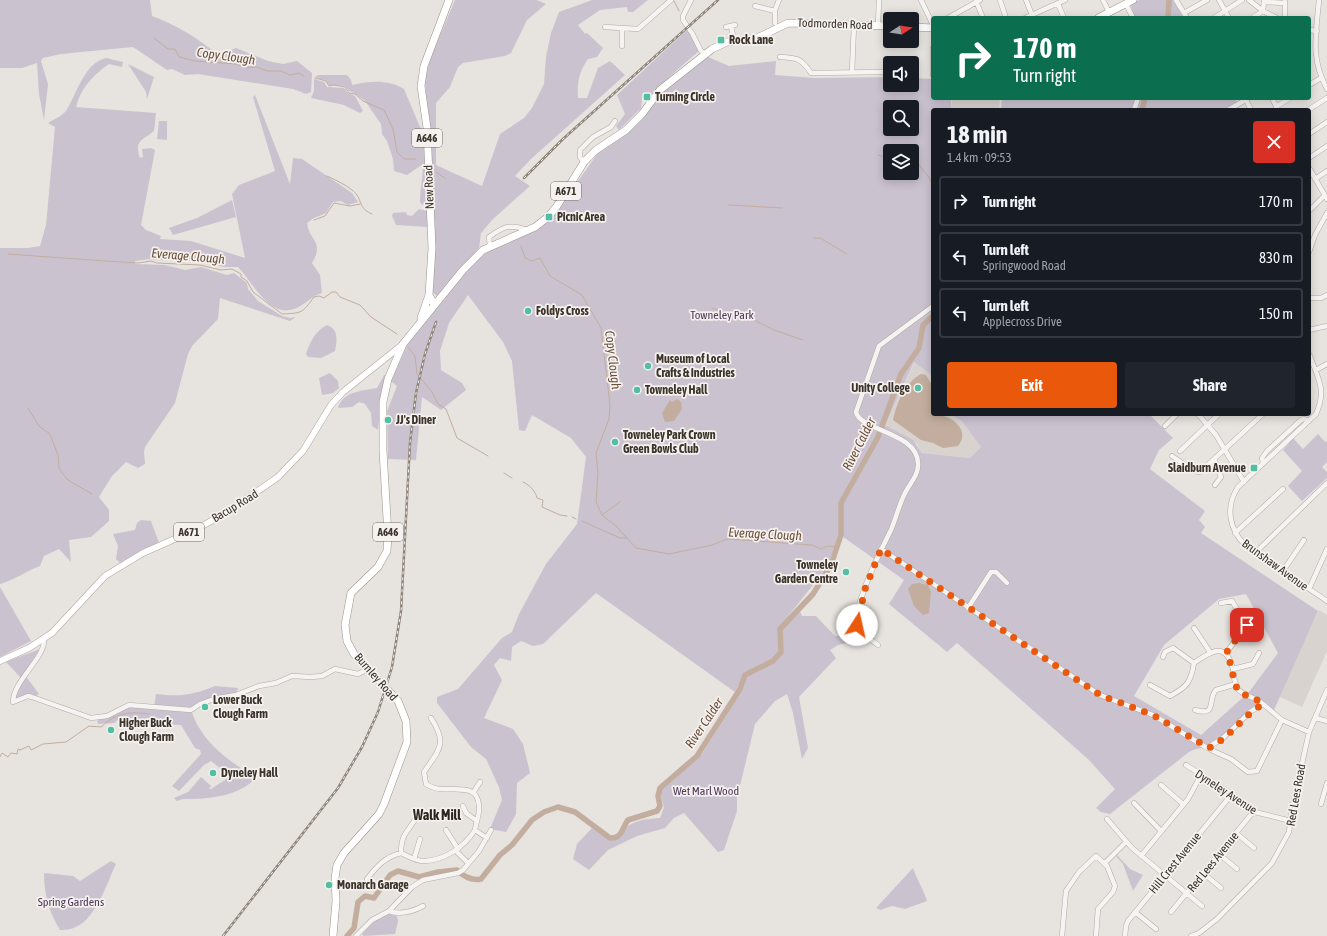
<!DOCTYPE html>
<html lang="en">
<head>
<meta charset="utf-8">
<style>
  body { margin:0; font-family:"Asap Condensed",sans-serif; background:#20242c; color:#f1f3f6; height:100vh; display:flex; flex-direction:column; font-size:15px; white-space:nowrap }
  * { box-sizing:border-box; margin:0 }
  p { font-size:13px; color:#9ea1a6 }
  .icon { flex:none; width:22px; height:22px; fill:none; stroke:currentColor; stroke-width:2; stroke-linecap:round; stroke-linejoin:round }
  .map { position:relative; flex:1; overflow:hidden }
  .panel { position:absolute; left:931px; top:108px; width:380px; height:308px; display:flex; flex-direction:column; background:#171b24; border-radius:4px; box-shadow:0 2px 10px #0003 }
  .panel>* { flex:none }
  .hud { position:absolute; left:931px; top:16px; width:380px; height:84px; border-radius:4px; box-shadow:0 2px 10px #0003; background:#0b6e4f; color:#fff; overflow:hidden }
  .needle { width:26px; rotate:78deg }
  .buttons { position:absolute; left:883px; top:12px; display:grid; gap:8px }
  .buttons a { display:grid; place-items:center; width:36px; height:36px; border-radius:4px; background:#171b24; box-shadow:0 2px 10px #0003; font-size:20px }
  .pin { position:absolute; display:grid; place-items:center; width:34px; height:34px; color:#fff; margin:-17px; border-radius:8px; box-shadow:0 2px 6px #0006 }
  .me { position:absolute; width:44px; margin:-22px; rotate:10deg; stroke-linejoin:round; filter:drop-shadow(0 0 3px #0008) }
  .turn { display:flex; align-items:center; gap:14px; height:84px; padding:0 16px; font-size:18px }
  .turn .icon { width:52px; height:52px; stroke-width:2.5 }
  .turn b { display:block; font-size:28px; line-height:34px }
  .round { display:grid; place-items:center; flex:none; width:42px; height:42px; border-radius:4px; background:#20242c }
  .overview { display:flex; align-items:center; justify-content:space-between; height:68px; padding:0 16px }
  h1 { font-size:24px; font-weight:700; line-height:30px }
  .primary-button { display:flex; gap:8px; margin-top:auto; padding:8px 16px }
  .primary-button a { flex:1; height:46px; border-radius:4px; background:#ea580c; color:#fff; font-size:16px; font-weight:700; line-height:46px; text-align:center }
  .primary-button a+a { background:#20242c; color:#f1f3f6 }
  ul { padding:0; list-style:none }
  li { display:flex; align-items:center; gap:12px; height:50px; margin:0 8px 6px; padding:0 8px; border:2px solid #363941; border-radius:4px }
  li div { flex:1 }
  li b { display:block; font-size:15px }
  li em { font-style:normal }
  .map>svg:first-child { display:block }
  .built { fill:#d8d3ce }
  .green { fill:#cbc2d0; fill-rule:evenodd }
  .water { fill:#c3ad9e }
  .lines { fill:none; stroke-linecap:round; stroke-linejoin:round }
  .stream { stroke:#c3ad9e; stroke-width:1 }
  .river { stroke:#c3ad9e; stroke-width:5.5 }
  .minor-casing { stroke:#b0aba5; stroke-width:5.5 }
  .major-casing { stroke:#b1a8a0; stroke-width:7 }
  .highway-casing { stroke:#9c9289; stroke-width:8 }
  .minor { stroke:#f6f4f2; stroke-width:4.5 }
  .major { stroke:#fff; stroke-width:6 }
  .highway { stroke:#fff; stroke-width:7 }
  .rail-casing { stroke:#8f857b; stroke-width:2.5 }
  .rail { stroke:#f5f1ef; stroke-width:1; stroke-dasharray:3; stroke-linecap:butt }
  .route { stroke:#ea580c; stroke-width:7; stroke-dasharray:0 12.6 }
  .poi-dot { fill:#52bea2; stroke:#f5f1ef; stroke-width:1.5 }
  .labels { text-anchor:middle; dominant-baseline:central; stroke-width:3.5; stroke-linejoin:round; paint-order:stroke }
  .shield { fill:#f5f1ef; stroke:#746d65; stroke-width:1 }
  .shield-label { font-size:11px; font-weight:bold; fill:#3c342a }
  .street-label { font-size:12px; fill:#3c342a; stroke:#f5f1ef }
  .poi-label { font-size:12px; font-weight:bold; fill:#3c342a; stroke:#f5f1ef; text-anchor:start }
  .park-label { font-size:12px; fill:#4d3956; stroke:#f5f1ef }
  .water-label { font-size:13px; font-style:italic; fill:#6b4f39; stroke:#f5f1ef }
  .quarter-label { font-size:14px; font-weight:bold; fill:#2d261c; stroke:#f5f1ef }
</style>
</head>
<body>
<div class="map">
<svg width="1327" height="936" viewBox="0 0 1327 936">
  <rect width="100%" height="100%" fill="#e7e3df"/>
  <!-- built -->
  <path class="built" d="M952 98H1000L999 110H951Z
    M933 323V414H1017L970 458 922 453 917 444 885 425Z
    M1319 610 1327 615V651L1302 707 1280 697V693Z"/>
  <!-- green -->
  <path class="green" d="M0 0H150L152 16C176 25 198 38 218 55L236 48 268 61 283 64 297 61 312 73 311 92 306 94 293 89 198 74 185 75 172 69 167 70 133 47 61 54 43 58 41 61 48 84 44 120 39 94 37 63 22 68H0Z
    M455 0H537L546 4 527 20 511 53 505 56 463 63 458 67 450 87 436 103V165L482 186 500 134 524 118 532 108 544 84 546 57 551 33 559 12 592 0H648L633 12H628L627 7 600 10 578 25 585 34 587 33 603 48 597 57 588 59C579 72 577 82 578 98H587L598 68 610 61 625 75 531 159 515 176 530 186 493 219 481 233 479 248 437 296 433 293 430 138 425 81 430 59Z
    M1139 0H1173L1184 18H1135L1131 7 1132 4Z
    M688 29 699 51 678 69 651 95 642 99 641 108 619 130 616 126 625 114 617 95Z
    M706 56 729 66 776 61 775 75 814 78 890 77V85H912V78L933 79V98H951V110H933V376L914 362 885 425 913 440 922 453 970 458 981 447 962 421 950 414H1149L1173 438 1159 450 1150 469 1205 511 1199 520 1205 527 1201 533 1318 611 1274 710 1261 699C1247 716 1228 734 1209 745 1204 748 1196 748 1189 752L1110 814 1101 812 1096 808 1115 789 1089 760 957 643 947 652 889 604 904 580 839 534 828 566 778 629 780 650 773 660 744 675 735 692 596 593 543 644 533 646 521 641 512 647 511 661 500 658 494 665 502 680 484 718 513 729 523 744 530 773 517 783 516 814 506 832 490 829 502 800 499 787 486 759 471 747 437 703V697L458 689 502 638 512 632 519 614 546 564 577 524 586 457 571 438 532 415 525 431 519 430 512 361 503 342 468 295 449 323 440 351 441 370 462 383 466 390 441 410 422 397 416 460 388 459 387 411 397 386 391 381 409 341 465 273 482 256 501 244 538 230 552 218 598 153 628 133 641 121 661 93ZM890 107H912V129H890ZM890 151H912V173H890ZM1246 594 1278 653 1249 692 1201 735 1134 696 1164 645 1219 599Z
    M106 58 123 62 122 67 109 64C94 74 80 89 76 107L156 113 154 131C142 141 134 140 140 158L143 157 142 149 151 148 155 150 141 225 146 230 161 236 160 239 191 241 245 258 232 194 239 185 275 171 253 97 255 95 290 184 293 158 302 159 352 193 358 202 348 205 341 201 333 202 326 213 314 218 307 223C309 241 325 241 312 263L320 275 322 293C310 296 303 308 290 310 268 315 251 280 238 267H223L204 261 156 260 150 259 135 261V264L165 265 185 270 201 267 227 275 234 273 247 283 248 289 258 301 282 316 290 318 296 317 290 321 220 298 218 319 192 346 188 354 175 403 145 447 144 452 145 464 138 468 126 462 112 476 99 497 109 510V521L91 537 69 540 71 562 59 549 44 556 40 566C26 571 15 580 0 584V248H28L40 246 46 225 55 127 48 123C54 119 61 117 66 111 77 94 84 63 106 58Z
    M128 64 154 77 147 99 146 92Z
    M318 75H347L351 80 352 85C368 81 389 79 404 89L420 127 424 131 427 204 422 205 420 202C420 189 423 178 423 164L407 175 394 171 393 159 387 141 382 134 381 124 365 101 354 93 349 91 345 86 329 85 326 81 315 77Z
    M314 79 324 82 327 87 344 88 348 93 355 96 363 111 360 113 344 105 311 98 314 91Z
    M1002 98H1235L1237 102 1222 110H1001Z
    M159 121H167V140L157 139Z
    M232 200 236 217 173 235 169 228 197 218Z
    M419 209 427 211V227L396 225 392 216 393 213 406 212 407 215 412 216Z
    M327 325C339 329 337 341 335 351L321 358 308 357 306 354C310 342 315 331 327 325Z
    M330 373 338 381 339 388 333 393 322 395 319 378Z
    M384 375H387L382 389 378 430 372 426 371 413 365 404 359 402 352 407 338 408C343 391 362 391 377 388Z
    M1318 434 1325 442 1327 441V462L1322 467 1327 472V478L1302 501 1288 486 1302 471 1283 450 1293 438 1303 449Z
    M141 520 151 521 159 543 143 549 120 563 116 559 118 546 113 534 135 530 137 523Z
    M0 587 31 641 0 657Z
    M799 609 802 616H816L835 636H846L847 643 838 645 830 650 836 658 799 697 808 748 802 759 793 713 787 694 775 701 755 724 737 798V811L724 850 718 852 684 813 674 818 665 828 637 836 608 850 589 870 573 859 577 844 592 828 608 839 616 840C620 836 623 829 628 826 638 819 649 819 660 818L664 807 660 793 663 785 702 754 740 693 746 677 775 662 783 652 782 630Z
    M40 649 21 678 6 662Z
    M25 675 39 694 36 696 16 702V693Z
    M215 686 238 688 236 695 214 699 191 710C202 743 228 760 256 778 238 797 208 799 183 799L177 801 174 798 188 792 201 777 211 786 209 789H211L225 780 227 777 225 772 211 761 204 765 179 791 172 786 201 754 200 750 195 748 181 725 142 723 123 716 114 723 98 724 97 719 128 707 154 708 156 694C180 697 193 695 215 686Z
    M1117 855 1130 869 1143 875 1133 891 1123 864 1116 856Z
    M111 861 116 864C104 889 93 932 60 930 49 912 44 894 44 873L73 876 80 881Z
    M913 868C917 880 923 888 927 901L905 909 892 906 880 910 876 908Z
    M388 913 397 916 398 921 395 934 363 936 362 932 372 923Z"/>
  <!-- water -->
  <path class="water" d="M921 374 926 375 933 387V414C949 414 972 429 958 446L943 448 933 443 921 440 893 420C897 402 905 383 921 374Z
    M677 399 681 402 682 409 674 421 665 422 662 413 670 400 672 402Z
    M919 583 928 585 931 592 929 613 923 615 914 606 908 589 912 584Z"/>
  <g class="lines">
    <!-- stream -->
    <path class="stream" d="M674 1 679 11
      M154 38 168 49H175L179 57 195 61 236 64 246 68 256 67 268 71H281L290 75 299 73 304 76
      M315 78 326 81 329 86 334 85 345 87 349 93 355 94 363 101 384 110 393 129 397 152 404 159H416
      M902 151C909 148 912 149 916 154L915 160 928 176 933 184
      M878 155 885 157 890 156
      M436 172 446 179
      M327 176C335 180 345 184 352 190 364 199 356 207 372 214
      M728 205 782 208
      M314 220 325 216 334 203 350 206 360 204
      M814 238H820L847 254
      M521 246 525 258 532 261 540 258 550 276 582 295 601 328 610 405 609 419 596 453 598 473 596 502 602 515
      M8 254 105 261 138 263 151 261 157 263 200 265 221 270 232 269 241 274V277L247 281 253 292 282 314C303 313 302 313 314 297L319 296 324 298 332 292H336L340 297 360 305 371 317 397 334
      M712 308 719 311 748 317 774 330 803 340
      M408 347 415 356 417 374 432 392 438 404 446 409 457 438 488 456
      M28 408 39 426 50 434 58 455 59 468 63 474 68 480 92 494
      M504 473 512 478
      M523 482C530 485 536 492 537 498L543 500 542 507 560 515 567 516
      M621 501 602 515 616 526 636 548 669 554 712 545 727 539 812 545 821 549 827 546 837 547
      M572 517 576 519
      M582 521 620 538H626
      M0 757 2 753 8 757 11 753 17 754 18 749 20 750 29 746 31 750 43 744 66 742 89 726 101 727C104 725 105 723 108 721 121 712 134 712 149 714"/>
    <!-- river -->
    <path class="river" d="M1168 18 1169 0
      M1142 110 1145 98
      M347 936 354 928 358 902 365 896 374 898 390 875 398 871 419 877 438 872 457 870C464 877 471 881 481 879L500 855 512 845 532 820 544 812 558 807 575 812 610 838C622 839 622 828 628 820L657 811 660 806 658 796 660 788 697 756 740 689 745 675 773 661 781 652 780 629 813 594 831 565 841 535V503L878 437 901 374 919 348 923 325 933 316"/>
    <defs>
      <path id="minor" d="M691 0 683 16V20L692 33 701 51 705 54
        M921 0 933 25
        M1000 0 1006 18
        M1026 0 1032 15
        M1103 0 1109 12
        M1176 0 1187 18
        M1219 0 1229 18
        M1249 0 1263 11 1277 18
        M1319 0C1316 35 1310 57 1327 89
        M976 1 983 18
        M1264 2 1285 3
        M1058 4 1064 18
        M1126 4 1133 18
        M755 6 775 11
        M1184 13 1207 0
        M948 18 980 0
        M1025 18 1065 0
        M1214 18 1242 0
        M1252 18 1263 11 1264 0
        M1285 18V2
        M775 23V10L779 0
        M731 26 734 41
        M878 26 879 0
        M605 27 638 29 671 0
        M726 27 735 25
        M1309 30 1317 31
        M622 46V28
        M933 48V75
        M780 57C797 58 801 58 811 73L886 72
        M852 72 854 25
        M1309 85 1321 78
        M1272 98 1278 110
        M1246 100 1251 110
        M1276 107 1290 98
        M1134 110 1138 98
        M1228 110 1249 98
        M1308 110 1327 98
        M1309 134 1327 122
        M1309 158 1327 146
        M584 162 580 157V150L593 137 611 127 615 121
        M1309 168 1327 199
        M1315 179 1327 171
        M1309 211 1324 196
        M490 246 489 237C504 226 509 224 528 230
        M1309 252 1315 235 1327 213
        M1309 298H1321L1327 295
        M1309 330 1327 326
        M1309 354C1318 378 1327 390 1316 414L1238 487C1225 507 1229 530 1246 546L1327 601
        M1316 370 1327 364
        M1198 414 1216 435 1244 482
        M1165 426 1177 414
        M1180 451 1219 414
        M1172 456 1194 471 1200 472 1263 414
        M1214 459 1221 477 1215 485
        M1263 463 1262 458 1267 451 1301 420 1304 419 1309 421
        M1235 533 1283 489
        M881 549 1100 695 1153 715 1207 748 1223 738 1250 712 1263 704 1282 720 1309 732
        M1256 552 1327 483
        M1283 571 1304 540
        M1309 589 1327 549
        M1221 603 1232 601 1247 625 1226 653
        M968 608 991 572H996L1007 583
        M1194 628 1210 652
        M44 640C45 658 13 681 13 702L28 696 32 697 91 718 107 716 129 705 191 710 200 704 214 699 236 695 259 686 276 683 292 676 311 677 322 676 335 669 358 674 368 669
        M878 645C872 640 859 633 857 624 854 603 881 550 891 530 896 518 899 505 905 493 910 483 919 475 918 463 917 432 860 431 856 412L879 346 933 306
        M1163 657 1165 652 1173 648 1194 663
        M1233 669 1253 664 1259 653
        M1150 685 1170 696
        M1170 696C1187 687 1191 682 1194 663 1211 651 1226 641 1233 669 1234 675 1234 682 1237 688 1242 696 1256 697 1263 704
        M1195 710C1218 717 1207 699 1216 690L1236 684
        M431 718C448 744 439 750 424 772L426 784C431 787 436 789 441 789 454 791 478 783 479 806 480 813 476 823 475 830L487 838
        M1316 718 1327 721
        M1211 750 1231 759 1248 772 1257 771 1282 720
        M1186 765 1232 794 1255 812 1291 821
        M1161 785 1183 804
        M473 793 480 782
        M1134 803 1161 831
        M1321 804 1327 783
        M463 806 466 813 477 821
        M417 816C409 832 401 832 401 853 408 856 417 862 425 861 445 860 464 847 475 830
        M1107 819 1132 848 1202 906
        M446 830 458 849
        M1236 833 1254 848
        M456 851 468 863
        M1219 854 1237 869
        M1141 856 1188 799 1201 775
        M414 859 420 839
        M1105 863 1126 842
        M1203 873 1221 888
        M367 879C377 866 385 857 401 853
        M389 911C401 915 412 912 423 906
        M1135 912 1156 929
        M1171 912 1254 811
        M356 936 372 920 389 911 412 887 423 880 458 873 463 870 479 851 491 830
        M1062 936 1066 891 1079 872 1096 856 1107 866 1115 886 1113 892 1098 909 1096 936
        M1125 936 1126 926 1128 921 1232 794
        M1191 936 1199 933 1217 919 1272 863 1289 832 1292 809 1309 732 1327 690"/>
      <path id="major" d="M0 661 29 648 52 633 105 576 143 553 195 530 229 511 278 477 303 451 331 405 343 392 402 345"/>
      <path id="highway" d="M1098 18 1133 0
        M912 27 933 28
        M434 304 429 295 432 248 427 128 421 86 424 66 449 0
        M421 318 429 295
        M333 936 336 901 335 878 337 865 344 853 379 814 384 804 407 742 406 721 398 701 354 654 347 641 345 625 351 593 378 567 387 551 388 535 383 451V402L388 379 403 344 463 270 483 250 535 227 548 217 557 206 584 162 596 150 626 130 642 114 660 90 712 49 727 42 757 38 788 23 890 26"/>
    </defs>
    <!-- minor casing -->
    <use href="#minor" class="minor-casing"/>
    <!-- major casing -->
    <use href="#major" class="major-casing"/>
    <!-- highway casing -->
    <use href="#highway" class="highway-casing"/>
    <!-- minor -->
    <use href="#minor" class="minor"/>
    <!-- major -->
    <use href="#major" class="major"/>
    <!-- highway -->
    <use href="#highway" class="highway"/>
    <defs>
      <path id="rail" d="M524 178 563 139 718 0
        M223 936 338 788 362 747 378 712 392 667 401 611 410 443 416 393 425 354 436 322"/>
    </defs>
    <!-- rail casing -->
    <use href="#rail" class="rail-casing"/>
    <!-- rail -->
    <use href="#rail" class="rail"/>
  </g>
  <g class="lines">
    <!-- route -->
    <path class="route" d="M857 625 865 589 881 549 1100 695 1153 715 1209 748C1230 737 1243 716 1263 704 1256 698 1247 697 1240 692 1232 685 1233 663 1226 653L1247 625"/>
  </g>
  <!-- markers -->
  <g class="poi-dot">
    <rect x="717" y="36" width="8" height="8" rx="2"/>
    <rect x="643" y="93" width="8" height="8" rx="2"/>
    <rect x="545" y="213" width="8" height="8" rx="2"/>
    <circle cx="528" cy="311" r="4"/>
    <circle cx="648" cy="366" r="4"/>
    <circle cx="918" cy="388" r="4"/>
    <circle cx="637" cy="390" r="4"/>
    <circle cx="388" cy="420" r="4"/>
    <circle cx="615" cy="442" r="4"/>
    <rect x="1250" y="464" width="8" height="8" rx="2"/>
    <circle cx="846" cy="572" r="4"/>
    <circle cx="205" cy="707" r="4"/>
    <circle cx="111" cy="730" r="4"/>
    <circle cx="213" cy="773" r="4"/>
    <circle cx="329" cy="885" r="4"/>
  </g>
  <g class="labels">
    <!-- shield labels -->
    <g class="shield">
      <rect x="412" y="129" width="30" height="18" rx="3"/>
      <rect x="551" y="182" width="30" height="18" rx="3"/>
      <rect x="174" y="523" width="30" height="18" rx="3"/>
      <rect x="373" y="523" width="30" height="18" rx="3"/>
    </g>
    <g class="shield-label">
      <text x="427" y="138">A646</text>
      <text x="566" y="191">A671</text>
      <text x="189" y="532">A671</text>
      <text x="388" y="532">A646</text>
    </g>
    <!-- street labels -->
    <g class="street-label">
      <text transform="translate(835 24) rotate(2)">Todmorden Road</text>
      <text transform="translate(429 187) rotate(-92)">New Road</text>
      <text transform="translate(235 506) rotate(-31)">Bacup Road</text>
      <text transform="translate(1275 565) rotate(36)">Brunshaw Avenue</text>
      <text transform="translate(376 677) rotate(49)">Burnley Road</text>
      <text transform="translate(1226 792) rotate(33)">Dyneley Avenue</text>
      <text transform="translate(1296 795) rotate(-80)">Red Lees Road</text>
      <text transform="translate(1213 862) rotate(-51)">Red Lees Avenue</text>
      <text transform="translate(1175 863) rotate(-51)">Hill Crest Avenue</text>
    </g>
    <!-- poi labels -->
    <g class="poi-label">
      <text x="729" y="40">Rock Lane</text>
      <text x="655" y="97">Turning Circle</text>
      <text x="557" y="217">Picnic Area</text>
      <text x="536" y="311">Foldys Cross</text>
      <text x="656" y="359">Museum of Local<tspan x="656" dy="14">Crafts &amp; Industries</tspan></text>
      <text x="910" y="388" text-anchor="end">Unity College</text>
      <text x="645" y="390">Towneley Hall</text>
      <text x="396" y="420">JJ's Diner</text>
      <text x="623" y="435">Towneley Park Crown<tspan x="623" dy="14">Green Bowls Club</tspan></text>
      <text x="1246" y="468" text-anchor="end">Slaidburn Avenue</text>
      <text x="838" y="565" text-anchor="end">Towneley<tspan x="838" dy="14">Garden Centre</tspan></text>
      <text x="213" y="700">Lower Buck<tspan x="213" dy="14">Clough Farm</tspan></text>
      <text x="119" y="723">Higher Buck<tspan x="119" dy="14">Clough Farm</tspan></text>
      <text x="221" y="773">Dyneley Hall</text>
      <text x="337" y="885">Monarch Garage</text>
    </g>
    <!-- park labels -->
    <g class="park-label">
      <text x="722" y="315">Towneley Park</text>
      <text x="706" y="791">Wet Marl Wood</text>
      <text x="71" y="902">Spring Gardens</text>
    </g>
    <!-- water labels -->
    <g class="water-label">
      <text transform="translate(226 56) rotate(8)">Copy Clough</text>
      <text transform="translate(188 256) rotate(5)">Everage Clough</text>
      <text transform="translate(613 360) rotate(83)">Copy Clough</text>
      <text transform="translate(859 444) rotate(-63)">River Calder</text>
      <text transform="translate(765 534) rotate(3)">Everage Clough</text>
      <text transform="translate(704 723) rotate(-56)">River Calder</text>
    </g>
    <!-- quarter labels -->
    <g class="quarter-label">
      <text x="437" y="815">Walk Mill</text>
    </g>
  </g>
</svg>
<div class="buttons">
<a><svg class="needle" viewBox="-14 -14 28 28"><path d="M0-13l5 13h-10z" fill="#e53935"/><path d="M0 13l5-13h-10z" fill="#9ea1a6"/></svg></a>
<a><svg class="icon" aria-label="sound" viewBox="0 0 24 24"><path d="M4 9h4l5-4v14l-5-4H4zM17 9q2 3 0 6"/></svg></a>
<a><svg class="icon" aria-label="search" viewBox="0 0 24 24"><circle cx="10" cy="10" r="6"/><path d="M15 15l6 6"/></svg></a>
<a><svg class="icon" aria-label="layers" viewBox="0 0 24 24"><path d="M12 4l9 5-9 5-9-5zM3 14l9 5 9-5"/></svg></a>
</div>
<div class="pin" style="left:1247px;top:625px;background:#d93025"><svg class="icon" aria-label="arrive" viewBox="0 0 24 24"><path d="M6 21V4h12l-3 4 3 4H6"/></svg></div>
<svg class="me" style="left:857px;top:625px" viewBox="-20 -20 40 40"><circle r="19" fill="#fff"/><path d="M0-13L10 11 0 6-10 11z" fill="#ea580c"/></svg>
<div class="hud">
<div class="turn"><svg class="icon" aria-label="right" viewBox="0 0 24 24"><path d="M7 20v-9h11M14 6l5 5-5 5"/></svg><div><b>170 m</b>Turn right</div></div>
</div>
<section class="panel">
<div class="overview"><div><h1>18 min</h1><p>1.4 km · 09:53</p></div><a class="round" style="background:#d93025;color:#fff"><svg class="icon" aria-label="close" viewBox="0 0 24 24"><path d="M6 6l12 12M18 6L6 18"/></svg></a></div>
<ul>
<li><svg class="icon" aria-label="right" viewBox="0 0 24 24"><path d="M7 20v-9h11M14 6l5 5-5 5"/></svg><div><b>Turn right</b></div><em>170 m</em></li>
<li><svg class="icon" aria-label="left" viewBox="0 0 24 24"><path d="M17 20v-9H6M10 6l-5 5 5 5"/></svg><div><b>Turn left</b><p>Springwood Road</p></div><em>830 m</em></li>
<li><svg class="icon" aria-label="left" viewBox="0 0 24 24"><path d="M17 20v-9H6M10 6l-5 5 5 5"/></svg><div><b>Turn left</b><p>Applecross Drive</p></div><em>150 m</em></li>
</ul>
<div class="primary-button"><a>Exit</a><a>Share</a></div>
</section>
</div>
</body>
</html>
